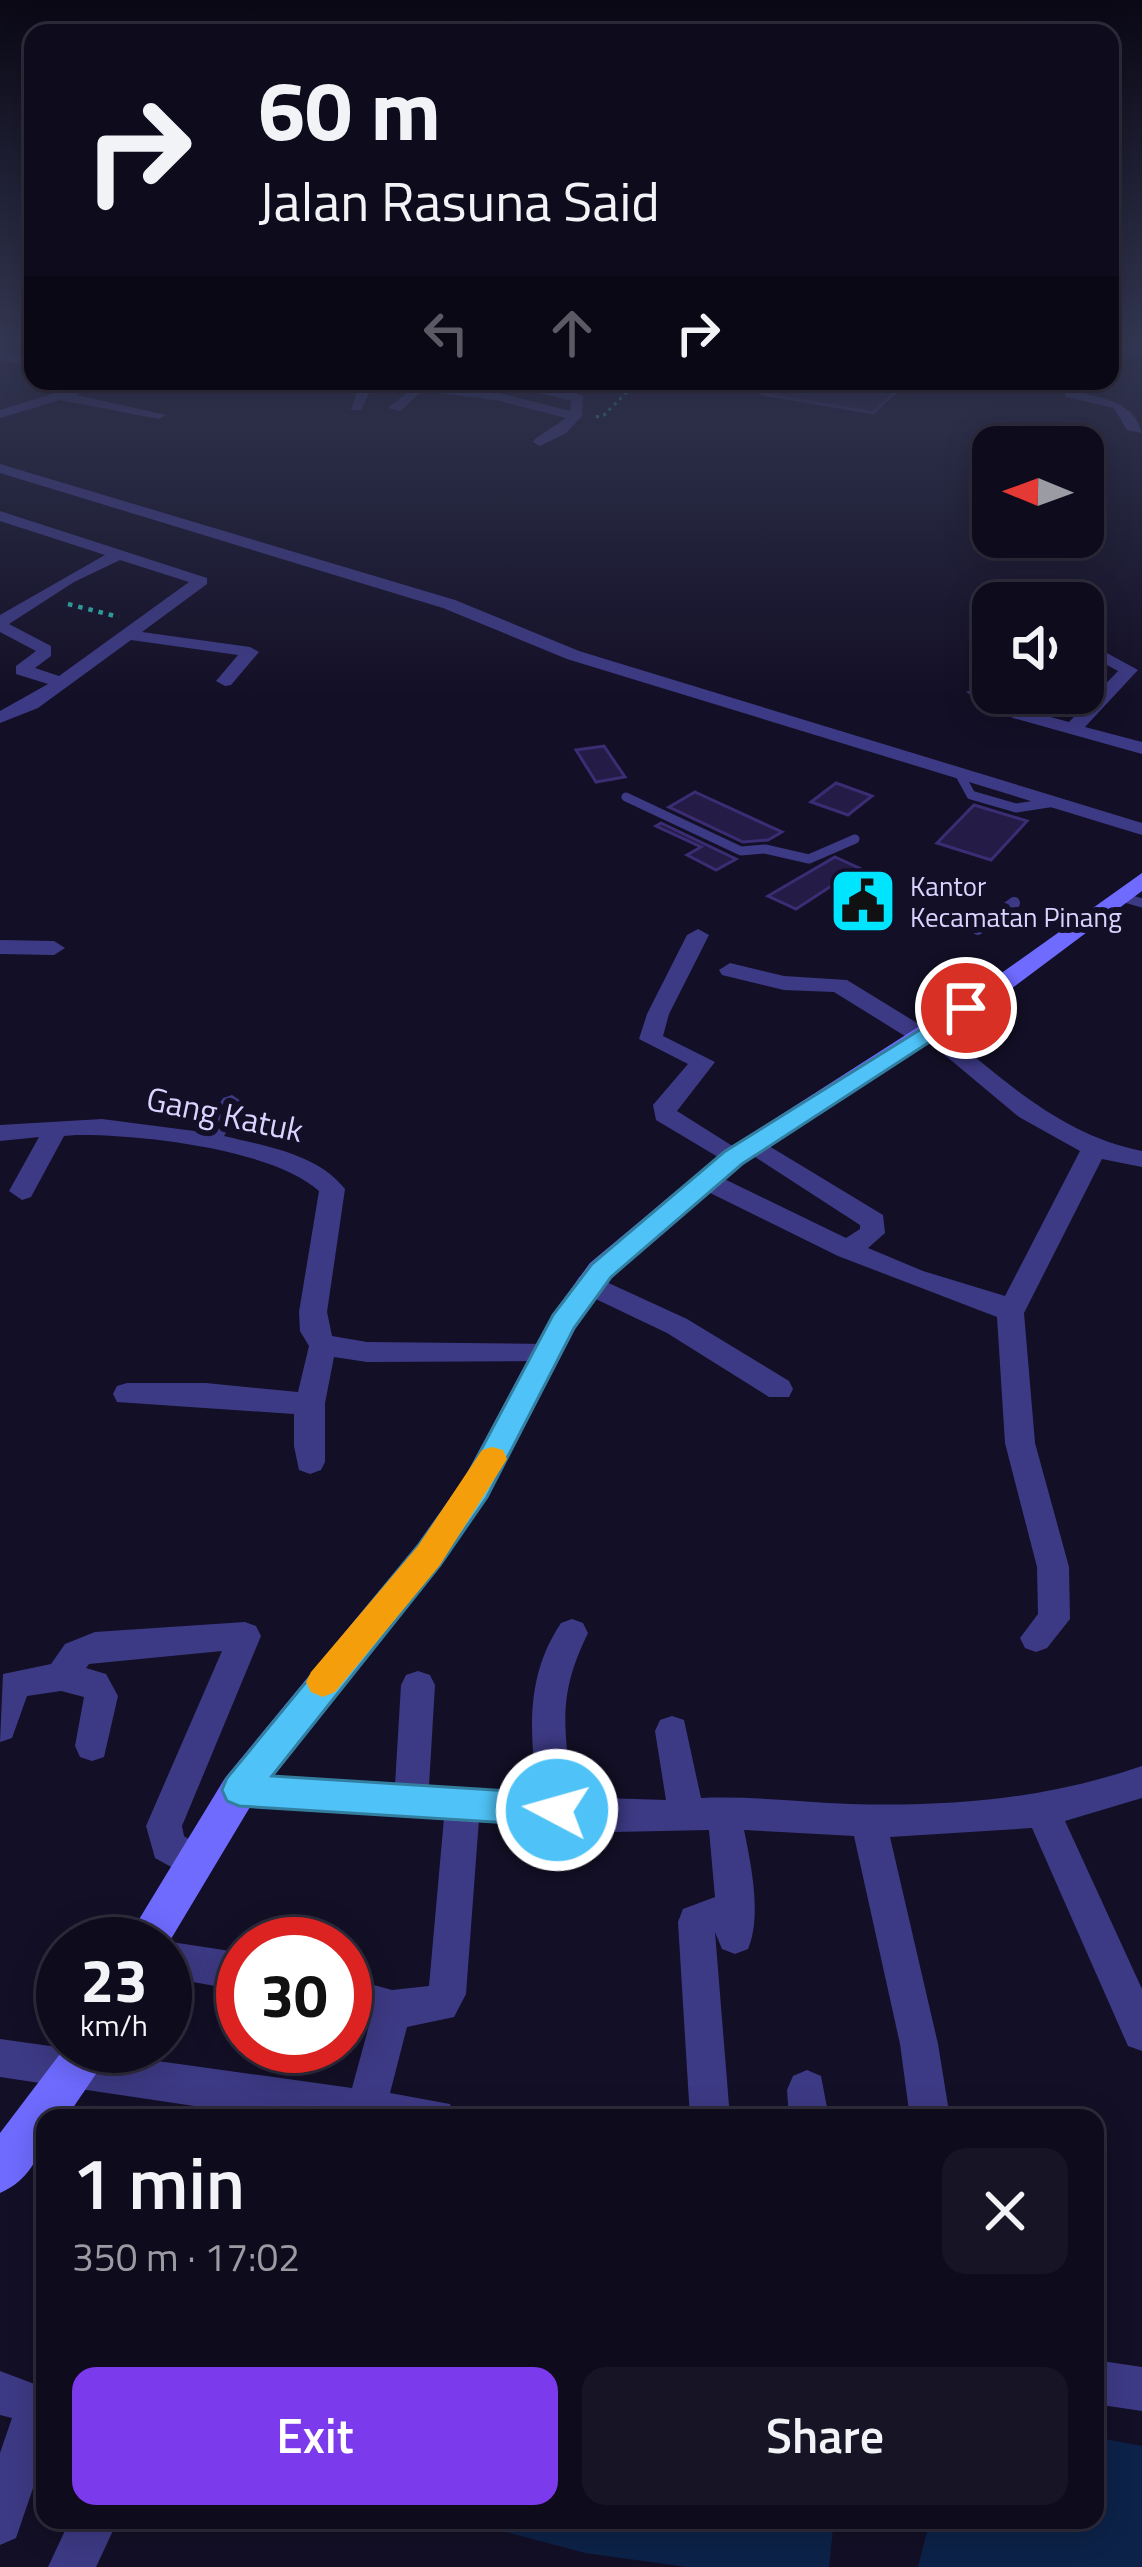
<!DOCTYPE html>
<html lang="en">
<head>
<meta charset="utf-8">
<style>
  body { margin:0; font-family:"Titillium Web",sans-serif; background:#171425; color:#f1f3f6; height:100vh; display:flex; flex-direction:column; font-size:45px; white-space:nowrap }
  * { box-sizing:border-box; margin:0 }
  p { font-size:39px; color:#9b9ba3 }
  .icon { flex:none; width:66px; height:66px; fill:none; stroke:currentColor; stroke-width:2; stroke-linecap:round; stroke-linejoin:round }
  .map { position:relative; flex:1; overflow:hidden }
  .panel { position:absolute; left:36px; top:2109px; width:1068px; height:420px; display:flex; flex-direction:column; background:#0e0b1c; border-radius:24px; box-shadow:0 6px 30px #0003,0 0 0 3px #2e2b3b }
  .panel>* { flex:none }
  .hud { position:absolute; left:24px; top:24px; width:1095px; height:366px; border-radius:24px; box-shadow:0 6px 30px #0003,0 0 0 3px #2e2b3b; background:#0e0b1c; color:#f1f3f6; overflow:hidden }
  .needle { width:78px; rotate:271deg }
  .controls { position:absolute; left:972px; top:426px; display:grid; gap:24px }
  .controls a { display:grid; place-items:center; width:132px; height:132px; border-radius:24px; background:#0e0b1c; box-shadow:0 6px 30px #0003,0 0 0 3px #2e2b3b; font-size:60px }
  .speed { position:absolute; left:36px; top:1917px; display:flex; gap:24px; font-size:60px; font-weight:700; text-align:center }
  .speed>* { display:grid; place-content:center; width:156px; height:156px; border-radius:50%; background:#0e0b1c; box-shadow:0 6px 30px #0003,0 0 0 3px #2e2b3b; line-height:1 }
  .speed small { font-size:30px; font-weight:400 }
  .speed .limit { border:18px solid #d22; background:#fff; color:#111 }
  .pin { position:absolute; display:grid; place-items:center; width:102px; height:102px; color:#fff; margin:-51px; border:6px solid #fff; border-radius:50%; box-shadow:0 3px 12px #0007 }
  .me { position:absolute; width:132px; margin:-66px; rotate:276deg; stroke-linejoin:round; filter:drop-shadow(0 0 9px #0008) }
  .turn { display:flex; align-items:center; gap:42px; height:252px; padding:0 36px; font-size:54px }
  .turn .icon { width:156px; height:156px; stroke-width:2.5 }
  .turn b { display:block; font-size:84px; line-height:102px }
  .lanes { display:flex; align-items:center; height:114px; padding:0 36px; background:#0003; justify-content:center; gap:60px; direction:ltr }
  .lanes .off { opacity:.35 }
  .round { display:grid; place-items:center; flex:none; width:126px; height:126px; border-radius:24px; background:#171425 }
  .summary { display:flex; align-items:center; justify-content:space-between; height:204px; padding:0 36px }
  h1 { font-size:72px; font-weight:600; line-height:90px }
  .cta { display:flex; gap:24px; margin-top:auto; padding:24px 36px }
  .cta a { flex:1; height:138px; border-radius:24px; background:#7c3aed; color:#fff; font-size:48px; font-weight:600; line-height:138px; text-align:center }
  .cta a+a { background:#171425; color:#f1f3f6 }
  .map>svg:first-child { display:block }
  .water { fill:#0c2248 }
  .building { fill:#241b47; stroke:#3b2d73; stroke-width:3 }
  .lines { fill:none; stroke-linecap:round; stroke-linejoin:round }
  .path-far1 { stroke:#2fb8b0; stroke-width:3; stroke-dasharray:3 4.5; stroke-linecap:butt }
  .path { stroke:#2fb8b0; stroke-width:4.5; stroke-dasharray:4.5 6; stroke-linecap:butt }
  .lane-far1 { stroke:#3d3a85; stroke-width:9 }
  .lane { stroke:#3d3a85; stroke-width:12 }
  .street { fill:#3d3a85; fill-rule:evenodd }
  .secondary { fill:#6f6bff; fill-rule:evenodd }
  .route { fill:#4fc3f7; stroke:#337fa1; stroke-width:3 }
  .slow { fill:#f59e0b }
  .labels { text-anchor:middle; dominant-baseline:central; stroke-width:12; stroke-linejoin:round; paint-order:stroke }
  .far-poi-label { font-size:27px; fill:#d9d4ff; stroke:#130f26; text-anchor:start }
  .street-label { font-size:33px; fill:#d9d4ff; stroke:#130f26 }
</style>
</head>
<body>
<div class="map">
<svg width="1142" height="2567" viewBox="0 0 1142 2567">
  <rect width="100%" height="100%" fill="#130f26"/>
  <!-- water -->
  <path class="water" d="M1095 2437 1142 2446V2567H918L930 2520H1095Z
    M461 2520H834L829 2567H687L585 2553Z"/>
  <!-- building -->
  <path class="building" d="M763 381H907L873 413 762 394Z
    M604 746 625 777 596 782 576 750Z
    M836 783 872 796 848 815 811 802Z
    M695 792 782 832 768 840 743 842 669 807Z
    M974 805 1027 821 991 860 937 843Z
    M661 823 736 859 716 870 687 855 701 847 656 826Z
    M835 857 859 868 796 909 768 896Z"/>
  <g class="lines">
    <!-- path-far1 -->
    <path class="path-far1" d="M596 417 604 415 638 381"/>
    <!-- path -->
    <path class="path" d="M68 604 119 617"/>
    <!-- lane-far1 -->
    <path class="lane-far1" d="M959 773 971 795 1016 808 1055 802
      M626 797 741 851 765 849 809 859 855 839
      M1121 897 1142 903"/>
    <!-- lane -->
    <path class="lane" d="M978 929 1014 903"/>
    <!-- street -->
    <path class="street" d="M1110 344 1142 346V354L1110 352Z
      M0 351 33 359V367L0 359Z
      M94 381H115L76 395 166 415 159 419 60 400 0 418V410Z
      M361 381H375L361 410H351Z
      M491 381 556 386 583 396 582 416 566 433 540 446 533 442 535 439 566 418 495 400 422 391 400 411 388 408 419 383 495 392 570 411 571 401Z
      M1064 381H1078V392C1108 399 1134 403 1142 433L1127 430 1114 408 1066 397Z
      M0 464 455 600 579 651 1142 823V835L567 659 443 608 0 473Z
      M0 511 207 578V584L142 632 250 647 259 652 231 685 225 686 216 681 238 655 131 640 38 708 0 723V711L48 684 16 674V666L36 651 0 632V615L105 555 0 521ZM120 560 189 582 59 676 35 668 51 656V646L9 624 74 582Z
      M1083 640 1138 670 1085 727 1142 742V754L1013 718 966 692 981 688 1025 710 1069 722 1118 671 1083 652Z
      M698 929 709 935 669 1014 663 1036 715 1062 677 1111 742 1152 746 1158 733 1166 656 1120 653 1105 688 1064 639 1039 647 1014 687 935Z
      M0 940 54 941 65 948 54 955 0 954Z
      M730 963 784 976 847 980 922 1026H938C1001 1078 1060 1135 1142 1151V1167L1102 1159 1024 1313 1035 1443 1069 1567 1070 1619 1047 1648 1036 1652 1025 1648 1020 1638 1038 1614 1037 1567 1005 1443 997 1317 838 1256 696 1186 692 1180 696 1174H714L846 1238 860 1229V1225L738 1146 741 1140H759L883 1215 885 1233 868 1248 923 1271 1005 1296 1080 1151 1019 1117 928 1041H913L834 992 784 990 722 975 719 970Z
      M232 1095 244 1103 224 1136C265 1146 318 1154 345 1189L327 1312 332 1336 367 1342 545 1344 555 1347 559 1354 555 1361 367 1362 334 1357 325 1403V1462L321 1470 310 1474 299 1470 294 1446V1414L117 1402 113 1394 117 1386 127 1383H206L298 1392 309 1346 300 1331 299 1312 319 1191C273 1149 139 1134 76 1135L64 1136 31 1197 22 1200 9 1191 39 1137 0 1141V1125L102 1119 202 1132 223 1098Z
      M589 1274 687 1319 789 1381 793 1389 789 1397H769L667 1333 579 1291 575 1284 579 1277Z
      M572 1619 583 1623 588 1633C557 1696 564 1728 573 1797L666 1800 655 1731 660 1720 672 1716 684 1720 701 1798C751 1796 800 1802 850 1804 951 1807 1046 1799 1142 1766V1798L1065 1821 1142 1989V2051L1128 2046 1032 1828 890 1837 938 2044 950 2118H910L900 2044 854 1836 744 1830C751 1864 762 1916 748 1949L735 1954 722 1949 715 1932 730 2118H690L678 1922 683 1909 715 1897 709 1830 614 1832 479 1819 466 1994 454 2017 407 2027 390 2093 450 2104 456 2118H275L0 2077V2039L352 2088 370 2022 345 2015V1977L392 1990 429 1986 444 1818 239 1806 227 1801 222 1790 227 1779 239 1774 395 1785 401 1685 406 1675 418 1671 430 1675 435 1685 429 1786 537 1793C530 1731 525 1677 561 1623Z
      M245 1622 256 1626 261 1636 182 1826 184 1836 206 1850 211 1862 206 1874 193 1879 155 1858 146 1826 222 1651 89 1664 86 1668 106 1674 118 1696 104 1757 92 1761 80 1757 75 1746 84 1697 61 1691 27 1696 12 1738 0 1742 3 1674 51 1664 65 1644 95 1632Z
      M165 1941 243 1953V1991L165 1977V1944H157Z
      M807 2070 821 2076 829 2118H789L787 2090 793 2076Z
      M1095 2360 1142 2367V2411L1095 2404Z
      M0 2371 45 2388V2453L16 2538 0 2545V2453L12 2418 0 2415Z
      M70 2520H118L96 2567H48Z"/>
    <!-- secondary -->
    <path class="secondary" d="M1142 873V891L1011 989 743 1164 612 1277 575 1329 488 1497 441 1565 253 1802 165 1949V1944H124L225 1778 417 1545 464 1479 552 1315 590 1263 723 1152 993 979Z
      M66 2046H115L66 2118H45C45 2150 31 2180 0 2193V2133Z"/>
  </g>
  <!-- sky -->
  <linearGradient id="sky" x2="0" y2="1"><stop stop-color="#0a0815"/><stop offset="0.49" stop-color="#333752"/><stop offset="1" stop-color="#333752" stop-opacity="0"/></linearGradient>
  <rect width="1142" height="698" fill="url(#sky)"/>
  <!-- route -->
  <path class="route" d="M966 1001 974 1003V1013L742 1164 611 1277 574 1328 487 1497 440 1565 272 1776 557 1794 570 1798 575 1810 570 1821 557 1826 239 1806 227 1801 222 1790 227 1778 418 1546 465 1480 553 1315 592 1264 724 1152Z"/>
  <!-- slow -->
  <path class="slow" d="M492 1447 503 1450 507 1459 440 1565 335 1692 323 1697 311 1692 306 1682 311 1672 418 1546 482 1450Z"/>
  <!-- icons -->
  <defs>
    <symbol id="civic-square" viewBox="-11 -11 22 22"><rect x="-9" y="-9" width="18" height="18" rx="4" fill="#00e5ff" stroke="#130f26"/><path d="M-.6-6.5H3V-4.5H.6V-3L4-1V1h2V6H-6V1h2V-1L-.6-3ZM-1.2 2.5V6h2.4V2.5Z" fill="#111"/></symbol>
  </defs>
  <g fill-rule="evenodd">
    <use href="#civic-square" x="825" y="863" width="76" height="76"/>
  </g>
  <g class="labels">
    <!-- far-poi labels -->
    <g class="far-poi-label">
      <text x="910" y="885">Kantor<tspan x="910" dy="31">Kecamatan Pinang</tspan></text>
    </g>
    <!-- street labels -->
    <g class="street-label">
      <text transform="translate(225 1114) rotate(12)">Gang Katuk</text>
    </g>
  </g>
</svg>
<div class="controls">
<a><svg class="needle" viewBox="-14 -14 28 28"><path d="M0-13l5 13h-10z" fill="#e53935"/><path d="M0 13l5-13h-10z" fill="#9b9ba3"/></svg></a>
<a><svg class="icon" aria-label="sound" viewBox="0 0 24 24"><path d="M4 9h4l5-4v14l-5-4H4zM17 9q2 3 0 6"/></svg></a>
</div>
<div class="speed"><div>23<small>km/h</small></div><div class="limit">30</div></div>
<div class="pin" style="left:966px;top:1008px;background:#d93025"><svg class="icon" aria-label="arrive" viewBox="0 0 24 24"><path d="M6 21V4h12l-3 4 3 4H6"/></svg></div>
<svg class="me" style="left:557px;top:1810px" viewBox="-20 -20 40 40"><circle r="17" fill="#4fc3f7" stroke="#fff" stroke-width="3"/><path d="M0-11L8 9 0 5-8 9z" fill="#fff"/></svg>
<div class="hud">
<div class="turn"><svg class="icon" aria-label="right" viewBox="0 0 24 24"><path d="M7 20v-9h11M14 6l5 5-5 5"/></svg><div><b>60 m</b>Jalan Rasuna Said</div></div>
<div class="lanes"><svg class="icon off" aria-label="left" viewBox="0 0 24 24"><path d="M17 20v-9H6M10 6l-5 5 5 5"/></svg><svg class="icon off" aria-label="ahead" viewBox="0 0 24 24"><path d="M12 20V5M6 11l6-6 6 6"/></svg><svg class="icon" aria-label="right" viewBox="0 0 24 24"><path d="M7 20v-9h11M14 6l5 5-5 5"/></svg></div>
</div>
<section class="panel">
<div class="summary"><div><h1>1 min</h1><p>350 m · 17:02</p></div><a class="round"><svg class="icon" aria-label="close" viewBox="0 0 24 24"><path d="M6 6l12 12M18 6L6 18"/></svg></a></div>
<div class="cta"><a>Exit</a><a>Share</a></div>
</section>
</div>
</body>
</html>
